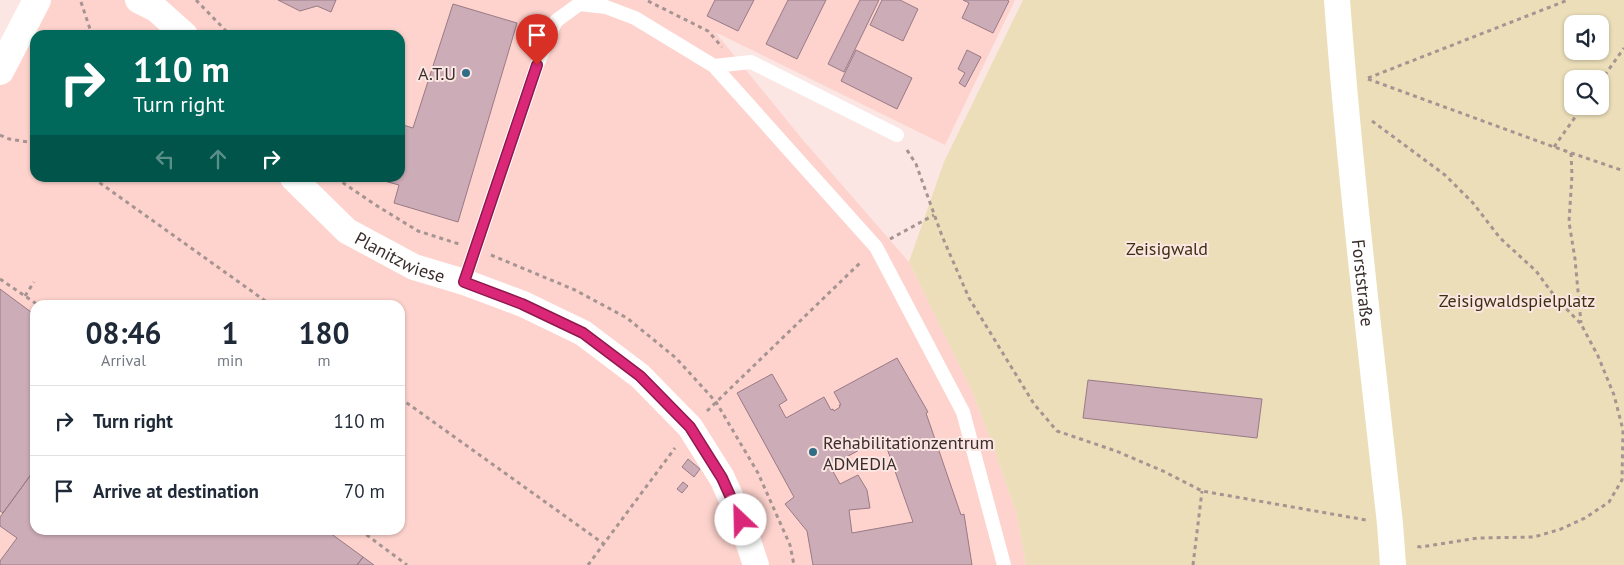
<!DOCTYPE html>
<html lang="en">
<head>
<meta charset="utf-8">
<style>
  body { margin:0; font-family:"PT Sans",sans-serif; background:#f2f2f3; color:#1f2937; height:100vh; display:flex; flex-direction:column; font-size:19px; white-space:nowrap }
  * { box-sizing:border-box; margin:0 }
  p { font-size:16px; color:#747a83 }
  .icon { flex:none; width:28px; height:28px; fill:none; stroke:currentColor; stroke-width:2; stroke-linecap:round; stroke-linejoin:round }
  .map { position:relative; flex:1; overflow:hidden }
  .sheet { position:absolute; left:30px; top:300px; width:375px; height:235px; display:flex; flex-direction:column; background:#fff; border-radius:15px; box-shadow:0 1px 4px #0004 }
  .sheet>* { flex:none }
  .guide { position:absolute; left:30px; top:30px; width:375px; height:152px; border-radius:15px; box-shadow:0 1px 4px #0004; background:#00695c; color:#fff; overflow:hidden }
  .tools { position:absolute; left:1564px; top:15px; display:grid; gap:10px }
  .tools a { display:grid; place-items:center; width:45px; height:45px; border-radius:10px; background:#fff; box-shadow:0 1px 4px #0004; font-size:25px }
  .pin { position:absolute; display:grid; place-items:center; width:42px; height:42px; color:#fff; margin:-51px -21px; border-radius:50% 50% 50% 0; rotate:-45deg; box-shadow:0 0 5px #0007 }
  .pin .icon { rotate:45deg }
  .me { position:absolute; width:55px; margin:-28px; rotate:336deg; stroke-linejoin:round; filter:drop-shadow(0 0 4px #0008) }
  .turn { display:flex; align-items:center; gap:18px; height:105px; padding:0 20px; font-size:22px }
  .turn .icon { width:65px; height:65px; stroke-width:2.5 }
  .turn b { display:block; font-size:35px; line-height:42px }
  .lanes { display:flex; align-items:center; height:48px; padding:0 20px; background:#0003; justify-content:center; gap:25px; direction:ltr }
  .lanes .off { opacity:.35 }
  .eta { display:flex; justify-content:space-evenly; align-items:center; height:85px; text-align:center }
  .eta b { font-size:30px; font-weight:800; line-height:35px }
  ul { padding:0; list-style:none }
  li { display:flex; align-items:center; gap:15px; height:70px; padding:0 20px; border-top:1px solid #e0e1e3 }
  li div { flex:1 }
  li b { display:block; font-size:19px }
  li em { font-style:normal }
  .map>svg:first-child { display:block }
  .built { fill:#fed3cd; fill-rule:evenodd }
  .green { fill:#ebdeb9; fill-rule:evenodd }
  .building { fill:#ccacb7; stroke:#987a85; fill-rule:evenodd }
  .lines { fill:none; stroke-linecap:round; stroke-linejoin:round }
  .path { stroke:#a59491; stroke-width:3; stroke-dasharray:4 4; stroke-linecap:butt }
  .lane { stroke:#fff; stroke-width:14 }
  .street { stroke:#fff; stroke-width:26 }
  .secondary { stroke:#fff; stroke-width:28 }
  .route-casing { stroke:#8e194d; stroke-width:12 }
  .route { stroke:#db2777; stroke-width:9 }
  .poi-dot { fill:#316d84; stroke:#fbe6e3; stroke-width:2 }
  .labels { text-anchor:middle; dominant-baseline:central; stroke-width:4; stroke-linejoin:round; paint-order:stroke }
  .poi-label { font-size:18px; fill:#3a2d2b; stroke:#fbe6e3; text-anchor:end }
  .park-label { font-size:18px; fill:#3c310f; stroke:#fbe6e3 }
  .street-label { font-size:18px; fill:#3a2d2b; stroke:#fbe6e3 }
</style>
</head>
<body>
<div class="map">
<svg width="1624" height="565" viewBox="0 0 1624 565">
  <rect width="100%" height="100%" fill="#fbe6e3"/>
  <!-- built -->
  <path class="built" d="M43 0H1015L945 145 715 32 803 140 909 262 972 391 994 449 1017 515 1026 565H0V83ZM35 35H400V178H35ZM35 305H400V530H35Z"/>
  <!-- green -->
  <path class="green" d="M1023 0H1624V565H1026L1017 515 994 449 972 391 909 262 944 162ZM1572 24H1600V51H1572ZM1572 79H1600V106H1572Z"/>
  <!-- building -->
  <path class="building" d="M278 0H336L331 12 317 6 300 11Z
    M715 0H754L738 31 707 16Z
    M788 0H826L797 59 766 44Z
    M860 0H879L844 72 828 64Z
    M882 0H900L918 9 903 41 870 25Z
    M963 0H1007L1009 1 993 33 962 18 969 3Z
    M453 4 517 23 458 222 394 203 399 185 373 178H400V124L413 128Z
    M856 50 912 78 897 109 841 81Z
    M967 50 981 57 965 87 959 83 965 73 958 69Z
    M0 289 35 315V469L3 513 0 511Z
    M897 358 928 412 926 413 961 515 964 514 972 565H813L807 531 785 504 794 497 737 393 772 374 787 400 779 405 786 418 824 397 831 410 833 409 834 411 840 407 839 405H841L834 392ZM883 437 913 522 852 533 849 510 870 508 867 490 858 475 840 484 830 466Z
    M1088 380 1262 399 1257 438 1083 418Z
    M688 459 700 469 694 477 682 467Z
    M35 469V530H326L363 557 357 565H0V561L17 538 0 526V517Z
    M683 482 688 486 682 493 677 489Z
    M363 557 374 565H357Z"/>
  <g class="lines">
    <!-- path -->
    <path class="path" d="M196 0 230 35
      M648 1 708 31 722 47
      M81 2 92 35
      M1368 78 1568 0
      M1368 79 1554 147 1624 171
      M1600 82 1624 48
      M1372 121 1445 175 1473 203 1500 238 1536 271 1556 298 1581 324 1598 356 1614 395 1623 430 1622 480 1609 502 1585 518 1561 529 1534 537 1478 538 1421 547 1415 546
      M0 135 9 139 35 143
      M1554 147 1583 106
      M907 150 916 164 942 236 969 298 1034 404 1057 431 1116 451 1163 471 1202 491 1366 520
      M1571 153 1572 175 1569 222 1575 259 1581 323
      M93 178 271 305
      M336 178 374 204 418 231 459 244
      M890 239 934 215
      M491 255 575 290 627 318 676 358 716 402 758 473 790 545 794 565
      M0 279 38 305
      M25 296 34 282
      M400 398 604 544
      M707 411 862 261
      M360 530 407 565
      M588 565 675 448
      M1193 565 1202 491"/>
    <!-- lane -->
    <path class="lane" d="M714 66 751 62 897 135
      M464 282 537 65 556 21 579 4 606 7 635 18 714 66 876 247 963 412 1004 565"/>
    <!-- street -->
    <g class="street">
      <path d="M138 0 156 9 185 35"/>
      <path id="s1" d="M1337 0C1350 175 1371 350 1390 524L1393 565"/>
      <path id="s2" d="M293 178 347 231 414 267 464 282 523 304 583 333 640 376 690 427 722 478 741 520 756 565"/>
    </g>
    <!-- secondary -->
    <path class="secondary" d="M0 71 37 0"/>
  </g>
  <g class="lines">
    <defs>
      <path id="route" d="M537 65 464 282 522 304 583 333 640 376 690 427 722 478 741 520"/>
    </defs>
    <!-- route casing -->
    <use href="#route" class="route-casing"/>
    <!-- route -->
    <use href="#route" class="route"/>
  </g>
  <!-- markers -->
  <g class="poi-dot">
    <circle cx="466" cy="73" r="5"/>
    <circle cx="813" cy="452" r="5"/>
  </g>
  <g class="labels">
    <!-- poi labels -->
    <g class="poi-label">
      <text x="456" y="73">A.T.U</text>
      <text x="823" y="442" text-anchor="start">Rehabilitationzentrum<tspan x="823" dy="21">ADMEDIA</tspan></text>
    </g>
    <!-- park labels -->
    <g class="park-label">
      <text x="1167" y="248">Zeisigwald</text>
      <text x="1517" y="300">Zeisigwaldspielplatz</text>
    </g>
    <!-- street labels -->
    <g class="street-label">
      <text stroke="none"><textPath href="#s2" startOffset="135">Planitzwiese</textPath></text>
      <text stroke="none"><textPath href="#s1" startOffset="284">Forststraße</textPath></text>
    </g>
  </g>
</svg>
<div class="tools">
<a><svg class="icon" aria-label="sound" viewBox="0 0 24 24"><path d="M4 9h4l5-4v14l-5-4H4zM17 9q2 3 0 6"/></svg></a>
<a><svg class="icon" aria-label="search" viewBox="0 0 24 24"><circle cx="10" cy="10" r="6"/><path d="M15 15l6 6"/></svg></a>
</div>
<div class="pin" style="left:537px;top:65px;background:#d93025"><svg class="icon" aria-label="arrive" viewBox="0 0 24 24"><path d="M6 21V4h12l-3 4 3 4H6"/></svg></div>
<svg class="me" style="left:741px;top:520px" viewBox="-20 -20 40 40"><circle r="19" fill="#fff"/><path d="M0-13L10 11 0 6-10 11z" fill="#db2777"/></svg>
<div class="guide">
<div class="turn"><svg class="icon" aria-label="right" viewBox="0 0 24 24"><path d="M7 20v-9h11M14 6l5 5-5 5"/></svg><div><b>110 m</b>Turn right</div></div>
<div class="lanes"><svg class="icon off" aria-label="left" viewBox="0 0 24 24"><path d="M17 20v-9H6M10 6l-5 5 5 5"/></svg><svg class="icon off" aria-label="ahead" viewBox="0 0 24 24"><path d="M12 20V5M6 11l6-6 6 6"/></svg><svg class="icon" aria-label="right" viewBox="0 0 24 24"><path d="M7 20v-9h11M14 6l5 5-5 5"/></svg></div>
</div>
<section class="sheet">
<div class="eta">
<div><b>08:46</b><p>Arrival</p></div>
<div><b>1</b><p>min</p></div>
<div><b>180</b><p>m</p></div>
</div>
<ul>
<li><svg class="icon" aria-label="right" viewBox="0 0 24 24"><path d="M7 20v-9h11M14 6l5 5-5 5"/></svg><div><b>Turn right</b></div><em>110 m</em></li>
<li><svg class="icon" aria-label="arrive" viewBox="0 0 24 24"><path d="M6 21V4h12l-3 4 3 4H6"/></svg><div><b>Arrive at destination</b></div><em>70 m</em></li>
</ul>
</section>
</div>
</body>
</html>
